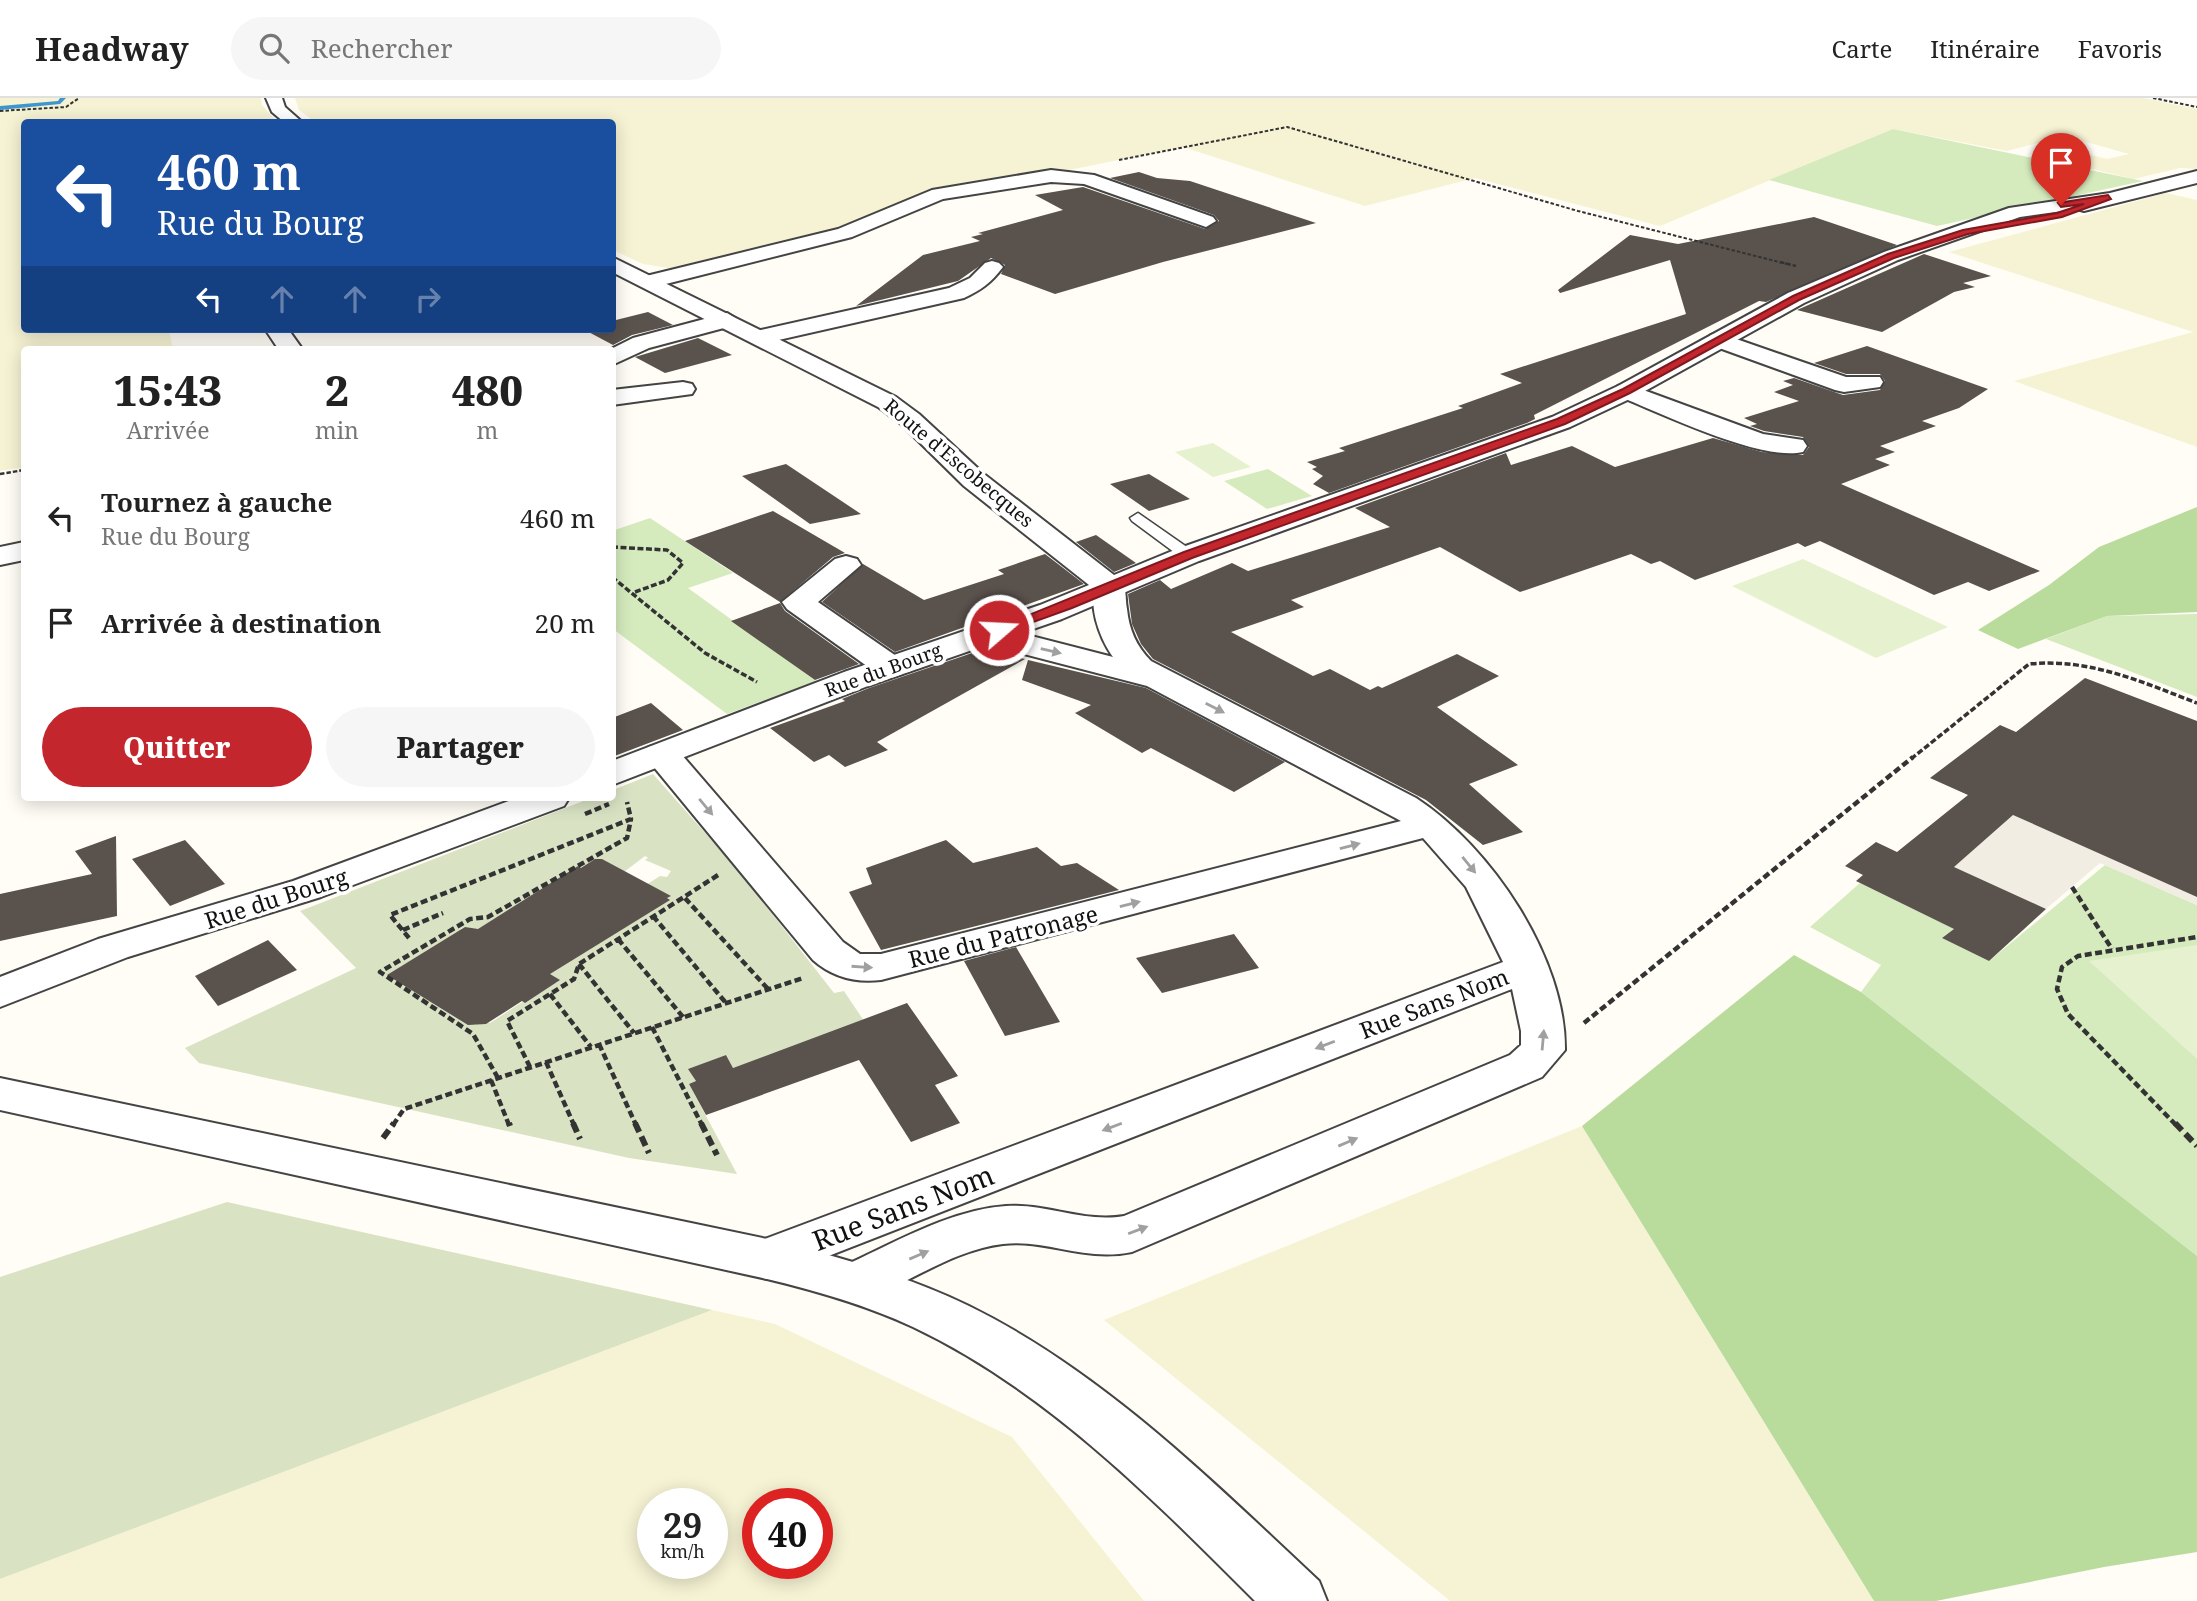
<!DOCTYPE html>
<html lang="fr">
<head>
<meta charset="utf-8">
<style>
  body { margin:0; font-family:"Noto Serif",serif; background:#f6f6f6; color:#222; height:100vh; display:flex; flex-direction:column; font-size:26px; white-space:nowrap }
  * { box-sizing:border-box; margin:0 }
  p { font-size:23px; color:#767676 }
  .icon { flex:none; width:38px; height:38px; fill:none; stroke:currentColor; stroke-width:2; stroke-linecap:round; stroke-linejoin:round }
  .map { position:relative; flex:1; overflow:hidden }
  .side { position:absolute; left:21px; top:248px; width:595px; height:455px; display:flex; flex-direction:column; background:#fff; border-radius:7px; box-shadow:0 4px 18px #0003 }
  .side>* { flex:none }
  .hud { position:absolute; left:21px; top:21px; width:595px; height:214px; border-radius:7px; box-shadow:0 4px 18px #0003; background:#1a4fa0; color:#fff; overflow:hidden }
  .speed { position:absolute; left:637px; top:1390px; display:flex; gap:14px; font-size:35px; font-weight:700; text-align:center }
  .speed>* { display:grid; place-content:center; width:91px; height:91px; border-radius:50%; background:#fff; box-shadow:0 4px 18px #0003; line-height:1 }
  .speed small { font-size:18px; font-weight:400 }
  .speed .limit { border:10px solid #d22; background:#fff; color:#111 }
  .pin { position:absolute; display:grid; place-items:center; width:60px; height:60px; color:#fff; margin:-72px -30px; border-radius:50% 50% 50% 0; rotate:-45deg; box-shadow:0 0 7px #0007 }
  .pin .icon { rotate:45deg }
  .me { position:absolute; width:77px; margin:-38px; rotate:71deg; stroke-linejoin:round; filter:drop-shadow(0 0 5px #0008) }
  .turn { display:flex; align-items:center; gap:24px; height:147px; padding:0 21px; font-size:32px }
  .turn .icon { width:91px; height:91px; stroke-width:2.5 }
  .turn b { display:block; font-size:49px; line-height:60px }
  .lanes { display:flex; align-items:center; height:66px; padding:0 21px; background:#0003; justify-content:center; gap:35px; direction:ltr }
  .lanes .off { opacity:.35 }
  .eta { display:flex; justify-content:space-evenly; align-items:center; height:119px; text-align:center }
  .eta b { font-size:42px; font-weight:800; line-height:49px }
  .button { display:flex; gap:14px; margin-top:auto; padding:14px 21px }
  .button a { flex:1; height:80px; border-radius:42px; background:#c4262e; color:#fff; font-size:28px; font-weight:800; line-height:80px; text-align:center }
  .button a+a { background:#f6f6f6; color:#222 }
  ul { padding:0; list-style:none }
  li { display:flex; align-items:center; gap:21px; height:105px; padding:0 21px }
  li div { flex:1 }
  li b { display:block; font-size:26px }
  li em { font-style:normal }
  header { display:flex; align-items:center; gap:42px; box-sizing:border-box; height:98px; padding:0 35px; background:#fff; border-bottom:2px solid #e0e0e0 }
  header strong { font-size:33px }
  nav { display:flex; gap:38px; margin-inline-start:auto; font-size:24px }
  .search { width:490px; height:63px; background:#f6f6f6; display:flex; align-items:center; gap:18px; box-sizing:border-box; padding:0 24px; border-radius:38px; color:#767676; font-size:26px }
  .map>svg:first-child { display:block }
  .farmland { fill:#f6f3d4; fill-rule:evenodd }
  .green { fill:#d5ebbd }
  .forest { fill:#b9dc9c }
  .cemetery { fill:#d9e3c4; fill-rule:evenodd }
  .pitch { fill:#e6f2cf }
  .plaza { fill:#f1ede2 }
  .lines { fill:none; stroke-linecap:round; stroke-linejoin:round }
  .stream { fill:#3f96cf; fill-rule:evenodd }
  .building { fill:#5a524d }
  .service-casing { stroke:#444; stroke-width:3 }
  .minor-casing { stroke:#444; stroke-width:4 }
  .tertiary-casing { stroke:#444; stroke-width:4 }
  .path-far4 { stroke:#333; stroke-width:2; stroke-dasharray:3.5 2; stroke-linecap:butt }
  .path-far3 { stroke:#333; stroke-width:2.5; stroke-dasharray:4.5 2; stroke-linecap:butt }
  .path-far2 { stroke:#333; stroke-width:3.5; stroke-dasharray:6 2.5; stroke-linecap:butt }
  .path-far1 { stroke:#333; stroke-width:4.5; stroke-dasharray:7 3.5; stroke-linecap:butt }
  .path { stroke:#333; stroke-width:6; stroke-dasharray:10 5; stroke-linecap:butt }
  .service { fill:#fff; fill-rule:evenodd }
  .minor { fill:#fff; fill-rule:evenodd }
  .tertiary { fill:#fff; fill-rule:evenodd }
  .oneway { fill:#a0a0a0 }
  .route { fill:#c4262e; stroke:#7f191e; stroke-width:2 }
  .labels { text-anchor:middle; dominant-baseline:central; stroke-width:7; stroke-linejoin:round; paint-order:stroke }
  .far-street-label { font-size:19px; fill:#111; stroke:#fff }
  .street-label { font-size:23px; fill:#111; stroke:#fff }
  .near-street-label { font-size:28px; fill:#111; stroke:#fff }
</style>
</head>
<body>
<header>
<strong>Headway</strong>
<div class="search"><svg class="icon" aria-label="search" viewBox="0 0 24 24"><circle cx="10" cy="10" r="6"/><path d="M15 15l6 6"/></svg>Rechercher</div>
<nav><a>Carte</a><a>Itinéraire</a><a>Favoris</a></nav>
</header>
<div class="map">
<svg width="2197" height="1503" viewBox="0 0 2197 1503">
  <rect width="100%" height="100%" fill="#fffdf5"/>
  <!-- farmland -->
  <path class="farmland" d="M0 0H261L262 7 277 24H24V231H169L173 252H24V369L0 373Z
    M295 0H2144L2197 11V71L2180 70 2134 81 2062 64 2091 57 2107 61 2129 56 2065 38 2007 53 1893 31 1660 128 1475 80 1365 108 1183 49 1059 74 927 94 831 134 685 170H669L643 166 613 152 612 24H315L299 12Z
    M2166 95 2197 102V349L2014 283 2193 234 1949 154Z
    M1582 1028 1874 1503H1450L1104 1222Z
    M712 1212 775 1226 1012 1339 1144 1503H0V1481ZM653 1405H712V1465H653ZM758 1405H817V1465H758Z"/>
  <!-- green -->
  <path class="green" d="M1893 31 2143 83 1937 128 1769 82Z
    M1268 371 1312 398 1267 411 1224 383Z
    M650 420 733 475 688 490 816 583 727 616 613 531 612 433Z
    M2197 516V599L2046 541 2107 518Z
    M2105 767 2197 807V1158L1861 894 1881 867 1810 829 1860 785 1954 831 1942 840 1989 863Z"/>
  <!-- forest -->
  <path class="forest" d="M2197 409V514L2107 518 2018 551 1978 532 2049 487 2099 449Z
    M1794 857 1861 894 2197 1158V1454L2104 1469 1936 1503H1874L1582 1028Z"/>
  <!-- cemetery -->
  <path class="cemetery" d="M653 676 738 772 834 895 844 893 864 923 733 970 726 957 689 971 696 983 689 986 737 1076 629 1060 199 965 185 950 356 870 300 813 591 700H612L613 692ZM645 758 648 760 645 762 671 773 667 779 660 778 646 787 670 798 667 800 669 802 549 876 558 884 550 886 490 925 481 923 475 927 400 869 463 834 461 831 465 829 480 833 624 774Z
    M227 1104 712 1212 0 1481V1179Z"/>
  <!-- pitch -->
  <path class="pitch" d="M1213 345 1251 369 1213 379 1175 354Z
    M1803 461 1948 529 1876 560 1732 488Z
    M2197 847V961L2089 863Z"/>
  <!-- plaza -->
  <path class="plaza" d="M2013 717 2197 799V807L2100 765 2046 811 1954 769Z"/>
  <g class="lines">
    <!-- stream -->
    <path class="stream" d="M60 0H66L60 6 0 12V8L58 3Z"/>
  </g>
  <!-- building -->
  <path class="building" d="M1139 74 1157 80 1190 83 1316 125 1163 164 1055 196 1001 176 1005 167 991 160 958 183 856 208 923 157 980 143 971 139 983 136 978 135 1063 112 1035 97 1083 89 1205 131 1219 123 1214 117 1110 80Z
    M1814 119 1897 147 1766 204 1759 203 1534 317 1535 321 1527 325 1329 395 1313 386 1323 378 1312 371 1317 369 1307 364 1345 353 1339 350 1463 310 1458 308 1522 285 1500 276 1686 216 1670 162 1560 195 1558 192 1630 137 1678 146Z
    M1924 156 1991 178 1963 185 1975 189 1954 194 1882 234 1797 212Z
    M648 214 673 227 632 237 613 247 583 231H612V223Z
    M698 240 732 257 665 275 635 259Z
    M1867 248 1988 291 1959 310 1922 323 1936 328 1880 348 1895 354 1875 361 1890 367 1841 386 2040 473 1989 493 1968 484 1934 497 1820 443 1805 449 1798 445 1695 482 1660 463 1651 466 1631 456 1520 494 1440 449 1291 502 1304 509 1231 534 1313 578 1330 571 1370 592 1378 588 1382 590 1457 556 1499 578 1437 609 1518 667 1469 686 1523 734 1483 747 1426 702 1153 561 1141 546 1132 526 1128 496 1160 482 1171 491 1232 465 1248 473 1390 429 1355 410 1506 355 1511 367 1572 348 1615 369 1713 340 1762 354 1803 357 1809 349 1803 339 1764 333 1750 328 1757 326 1744 320 1799 303 1774 294 1793 287 1783 283 1794 280 1843 297 1880 292 1885 283 1880 276H1846L1814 265Z
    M786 366 861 416 810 426 742 378Z
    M1149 376 1190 401 1149 413 1110 386Z
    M773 413 845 455 833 459 780 504 685 443Z
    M1096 437 1136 465 1114 474 1076 444Z
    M1045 456 1084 486 895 554 822 504 863 466 924 502 1004 476 998 472Z
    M780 505 785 513 859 566 815 582 731 523Z
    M981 552 1025 561 877 644 888 652 845 669 829 657 814 664 770 630 845 603 842 601 869 590Z
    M1028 562 1146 590 1285 664 1234 694 1151 650 1142 655 1075 615 1091 607 1022 582Z
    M2085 580 2197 623V799L2013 717 1954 769 2046 811 1989 863 1942 840 1954 831 1856 783 1863 777 1845 768 1876 744 1897 754 1968 697 1930 680 2000 627 2016 634Z
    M651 605 683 632 612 659V620Z
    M116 738 117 818 0 843V796L92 776 75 753Z
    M185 742 225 786 170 808 132 761Z
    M946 742 973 765 1037 749 1061 768 1077 765 1119 792 881 852 849 794 872 786 866 770Z
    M595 761H602L671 798 667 800 670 802 550 876 560 882 525 905 522 903 486 926 468 927 387 877 465 829 478 831 578 768 581 770Z
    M1234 836 1259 870 1162 895 1136 860Z
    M268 842 297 872 218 908 195 878Z
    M1016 849 1060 924 1005 938 964 863Z
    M907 905 958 978 935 987 960 1025 911 1044 859 962 706 1017 689 986 696 983 688 971 726 957 733 970Z"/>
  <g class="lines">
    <defs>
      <path id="service" d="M1138 415 1194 454V460H1182L1132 423 1130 420Z"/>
      <path id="minor" d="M1051 72 1094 77 1213 119 1216 123 1206 129 1084 86 1051 84 943 101 852 139 650 190 639 184 642 179 838 131 932 92Z
        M992 163 999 165 1003 169C991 185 981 192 964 200L761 246 753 244 749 239 753 234 761 232 949 190 970 180 985 165Z
        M727 215 738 222 735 227 649 250 612 267V252H609L633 240Z
        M265 231H288L303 252H279Z
        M1719 235 1846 279H1880L1883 284 1880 289 1844 294 1835 292 1711 247 1707 242 1711 237Z
        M683 284 692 286 695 291 692 296 612 307V292Z
        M1627 286 1763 336 1803 342 1807 348 1803 354C1761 364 1661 315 1618 298L1615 293 1618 288Z
        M24 444V462L0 467V449Z
        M846 458 857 461 861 467 818 504 902 562 907 569 902 576 890 579 878 576 787 511 782 504 835 461Z
        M1110 480 1121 482C1127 491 1125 500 1127 511 1129 531 1136 548 1151 563L1416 700C1491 749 1566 860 1565 952L1542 979 1132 1154C1083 1164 1048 1141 1003 1146 951 1152 906 1188 857 1204L839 1198 831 1184 839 1170C891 1147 948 1112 1006 1108 1046 1105 1084 1125 1124 1118L1510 957 1521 947V933L1512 891 785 1175 767 1181 749 1175 742 1161 749 1147 1503 864 1466 789 1423 740 881 882C856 885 832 879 813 862L644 657 649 649 662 646 675 649 843 844 860 856H881L1401 723 1147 588 974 543 969 536 974 529 985 526 1113 559C1100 541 1085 503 1099 482Z"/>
      <path id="tertiary" d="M266 0H282L285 9 302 24H284L272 14Z
        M2197 73V85L2084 113 2077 111 2020 119 1898 162 1804 205 1636 298 1570 329 1199 463 1062 521 868 588 612 687V663L844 574 1040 507 1089 487 964 388 901 326 878 309 612 174V159L896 299 919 316 984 376 1114 477 1177 451 1552 319 1618 288 1788 195 1884 154 2009 110 2110 95Z
        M517 700H569L564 708 321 799 128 859 0 909V879L98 841 293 783Z
        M0 980 767 1141C836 1158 905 1177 969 1208 1103 1274 1211 1382 1319 1483L1327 1503H1255C1152 1400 1046 1292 913 1229 866 1207 817 1193 767 1181L0 1012Z"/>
    </defs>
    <!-- service casing -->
    <use href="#service" class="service-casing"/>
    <!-- minor casing -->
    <use href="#minor" class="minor-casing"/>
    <!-- tertiary casing -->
    <use href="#tertiary" class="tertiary-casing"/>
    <!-- path-far4 -->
    <path class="path-far4" d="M2153 0 2197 9
      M0 13 66 9 79 0
      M1119 62 1287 29 1578 113 1787 166"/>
    <!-- path-far3 -->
    <path class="path-far3" d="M1780 164 1796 168
      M0 376 24 372"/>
    <!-- path-far2 -->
    <path class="path-far2" d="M612 449 667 452 683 465 668 482 635 494
      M612 479 705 555 757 584
      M1911 661 2029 566C2090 560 2142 584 2197 605"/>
    <!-- path-far1 -->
    <path class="path-far1" d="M585 716 609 706
      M718 777 684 799 768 891
      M2072 789 2112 851
      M653 818 726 905
      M403 832 443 815
      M409 840 390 817 631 721 627 704
      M618 841 683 919
      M579 866 634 935
      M550 896 591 949
      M1584 925 1913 659
      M652 929 702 1027
      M599 946 636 1027
      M546 964 574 1027
      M530 969 507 923 574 881 579 866 684 799
      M498 980 473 936 380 874 470 821 488 819 627 740 631 721
      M491 982 509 1027
      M393 1027 404 1011 803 880
      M2176 1027 2068 916 2057 891 2062 869 2078 858 2197 839"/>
    <!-- path -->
    <path class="path" d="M509 1025 510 1028
      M573 1025 580 1041
      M635 1025 649 1055
      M701 1025 717 1057
      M2175 1025 2197 1048
      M383 1040 394 1025"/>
    <!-- service -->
    <use href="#service" class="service"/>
    <!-- minor -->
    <use href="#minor" class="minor"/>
    <!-- tertiary -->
    <use href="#tertiary" class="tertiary"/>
  </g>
  <!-- one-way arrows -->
  <defs><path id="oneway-solid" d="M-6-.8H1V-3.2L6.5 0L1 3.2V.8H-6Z" transform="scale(1.75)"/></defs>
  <g class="oneway">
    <use href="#oneway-solid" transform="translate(1051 553) rotate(13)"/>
    <use href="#oneway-solid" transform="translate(1215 610) rotate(27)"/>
    <use href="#oneway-solid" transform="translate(706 709) rotate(50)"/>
    <use href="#oneway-solid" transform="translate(1350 748) rotate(-15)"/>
    <use href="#oneway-solid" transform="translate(1469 767) rotate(51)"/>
    <use href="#oneway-solid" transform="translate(1130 806) rotate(-14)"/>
    <use href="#oneway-solid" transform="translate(862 869) rotate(4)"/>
    <use href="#oneway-solid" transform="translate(1543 942) rotate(-85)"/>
    <use href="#oneway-solid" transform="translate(1325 947) rotate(159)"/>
    <use href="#oneway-solid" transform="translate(1112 1029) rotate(159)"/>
    <use href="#oneway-solid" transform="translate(1348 1044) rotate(-23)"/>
    <use href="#oneway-solid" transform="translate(1138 1132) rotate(-21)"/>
    <use href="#oneway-solid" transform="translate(919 1157) rotate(-23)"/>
  </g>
  <!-- route -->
  <path class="route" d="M2108 97 2111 101 2062 119 1968 136 1894 160 1799 202 1630 295 1565 326 1192 460 1072 510 1003 535 992 532 1184 454 1557 321 1623 291 1793 198 1888 156 1963 132 2057 115 2084 106 2061 109 2058 105Z"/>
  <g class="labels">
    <!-- far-street labels -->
    <g class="far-street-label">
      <text transform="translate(959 365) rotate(40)">Route d'Escobecques</text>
      <text transform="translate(883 572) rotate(-20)">Rue du Bourg</text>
    </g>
    <!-- street labels -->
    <g class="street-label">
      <text transform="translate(276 800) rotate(-18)">Rue du Bourg</text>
      <text transform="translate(1003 838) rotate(-14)">Rue du Patronage</text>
      <text transform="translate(1434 905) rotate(-21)">Rue Sans Nom</text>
    </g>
    <!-- near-street labels -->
    <g class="near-street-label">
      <text transform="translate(903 1109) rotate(-21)">Rue Sans Nom</text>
    </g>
  </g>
</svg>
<div class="speed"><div>29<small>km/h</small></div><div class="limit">40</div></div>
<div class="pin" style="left:2061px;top:107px;background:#d93025"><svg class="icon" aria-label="arrive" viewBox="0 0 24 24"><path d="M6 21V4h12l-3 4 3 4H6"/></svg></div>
<svg class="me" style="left:999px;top:532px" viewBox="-20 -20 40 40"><circle r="17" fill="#c4262e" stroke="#fff" stroke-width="3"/><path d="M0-11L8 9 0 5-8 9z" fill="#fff"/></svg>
<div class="hud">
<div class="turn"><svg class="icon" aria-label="left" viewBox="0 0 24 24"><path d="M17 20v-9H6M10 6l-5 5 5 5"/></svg><div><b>460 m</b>Rue du Bourg</div></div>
<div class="lanes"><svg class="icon" aria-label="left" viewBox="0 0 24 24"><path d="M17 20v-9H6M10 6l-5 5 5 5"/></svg><svg class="icon off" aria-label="ahead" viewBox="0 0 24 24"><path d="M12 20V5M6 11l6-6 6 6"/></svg><svg class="icon off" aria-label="ahead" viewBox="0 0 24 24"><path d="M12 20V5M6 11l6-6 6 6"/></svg><svg class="icon off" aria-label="right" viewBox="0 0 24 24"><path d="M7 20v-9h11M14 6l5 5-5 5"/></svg></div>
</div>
<section class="side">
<div class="eta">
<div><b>15:43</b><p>Arrivée</p></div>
<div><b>2</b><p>min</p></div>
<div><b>480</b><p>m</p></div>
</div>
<ul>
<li><svg class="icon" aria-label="left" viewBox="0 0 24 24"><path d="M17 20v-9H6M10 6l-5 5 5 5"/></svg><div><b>Tournez à gauche</b><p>Rue du Bourg</p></div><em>460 m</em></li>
<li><svg class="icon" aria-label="arrive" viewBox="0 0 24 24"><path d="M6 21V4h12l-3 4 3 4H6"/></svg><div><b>Arrivée à destination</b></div><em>20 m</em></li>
</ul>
<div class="button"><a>Quitter</a><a>Partager</a></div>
</section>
</div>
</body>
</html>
